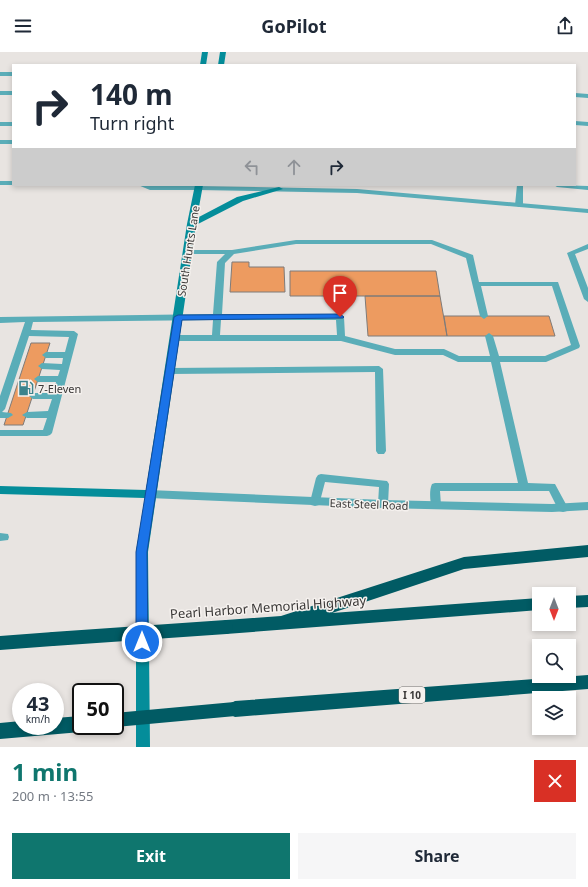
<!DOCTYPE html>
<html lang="en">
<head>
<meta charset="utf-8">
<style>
  body { margin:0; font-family:"Noto Sans",sans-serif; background:#f6f6f7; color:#1f2937; height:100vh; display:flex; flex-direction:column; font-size:15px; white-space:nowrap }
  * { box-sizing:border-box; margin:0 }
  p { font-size:13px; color:#747a83 }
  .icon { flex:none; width:22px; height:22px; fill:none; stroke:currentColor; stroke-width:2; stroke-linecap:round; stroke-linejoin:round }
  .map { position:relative; height:695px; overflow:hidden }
  .drawer { display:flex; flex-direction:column; background:#fff; flex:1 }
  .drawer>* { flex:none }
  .guide { position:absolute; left:12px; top:12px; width:564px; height:122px; border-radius:0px; box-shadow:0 2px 6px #0003; background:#fff; color:#1f2937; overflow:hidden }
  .needle { width:26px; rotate:180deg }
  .tools { position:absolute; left:532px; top:535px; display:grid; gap:8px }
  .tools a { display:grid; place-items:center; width:44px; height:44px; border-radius:0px; background:#fff; box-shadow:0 2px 6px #0003; font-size:20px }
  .speed { position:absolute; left:12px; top:631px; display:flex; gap:8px; font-size:20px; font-weight:700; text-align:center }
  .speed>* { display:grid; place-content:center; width:52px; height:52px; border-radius:50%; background:#fff; box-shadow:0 2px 6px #0003; line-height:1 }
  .speed small { font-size:10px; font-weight:400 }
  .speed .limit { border:2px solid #111; border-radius:6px; background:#fff; color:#111 }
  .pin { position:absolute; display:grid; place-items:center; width:34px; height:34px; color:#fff; margin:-41px -17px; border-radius:50% 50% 50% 0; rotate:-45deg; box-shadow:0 0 4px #0007 }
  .pin .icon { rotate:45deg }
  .me { position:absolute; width:44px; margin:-22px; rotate:0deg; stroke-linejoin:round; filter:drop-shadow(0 0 3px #0008) }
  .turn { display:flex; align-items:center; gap:14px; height:84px; padding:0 12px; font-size:18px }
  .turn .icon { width:52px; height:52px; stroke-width:2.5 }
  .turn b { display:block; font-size:28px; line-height:34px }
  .lanes { display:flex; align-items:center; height:38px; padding:0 12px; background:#0003; justify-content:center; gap:20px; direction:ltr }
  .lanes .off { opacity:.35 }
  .round { display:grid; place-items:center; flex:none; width:42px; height:42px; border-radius:0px; background:#f6f6f7 }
  .head { display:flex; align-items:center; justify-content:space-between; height:68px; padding:0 12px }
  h1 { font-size:24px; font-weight:700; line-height:30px; color:#0f766e }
  .button { display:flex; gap:8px; margin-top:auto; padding:8px 12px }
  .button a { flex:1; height:46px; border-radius:0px; background:#0f766e; color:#fff; font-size:16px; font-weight:700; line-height:46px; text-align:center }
  .button a+a { background:#f6f6f7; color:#1f2937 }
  header { display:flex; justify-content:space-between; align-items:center; height:52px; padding:0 12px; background:#fff; font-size:18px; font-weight:700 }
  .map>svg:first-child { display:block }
  .building { fill:#ed9b60; stroke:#7f7b79 }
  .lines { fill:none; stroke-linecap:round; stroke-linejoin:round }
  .service { fill:#5aadb8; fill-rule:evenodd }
  .minor { fill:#5aadb8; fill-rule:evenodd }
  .secondary { fill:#048d9a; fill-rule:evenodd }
  .motorway { fill:#015b64; fill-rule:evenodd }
  .motorway-bridge { stroke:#015b64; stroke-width:14 }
  .route { fill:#1a73e8; stroke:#114b97 }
  .labels { text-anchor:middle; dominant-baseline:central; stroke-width:3; stroke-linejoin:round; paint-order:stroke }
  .shield { fill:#f5f1ee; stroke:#72706e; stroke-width:1 }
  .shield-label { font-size:10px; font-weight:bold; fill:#3a3837 }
  .street-label { font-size:11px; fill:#3a3837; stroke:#f5f1ee }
  .poi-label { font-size:11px; fill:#3a3837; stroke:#f5f1ee; text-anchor:start }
  .near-street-label { font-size:13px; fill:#3a3837; stroke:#f5f1ee }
</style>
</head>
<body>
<header><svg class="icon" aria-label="menu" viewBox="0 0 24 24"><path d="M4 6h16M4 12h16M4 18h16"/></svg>GoPilot<svg class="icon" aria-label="share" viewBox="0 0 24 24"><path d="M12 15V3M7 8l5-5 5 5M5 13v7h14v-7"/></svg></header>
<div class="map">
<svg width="588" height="695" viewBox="0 0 588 695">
  <rect width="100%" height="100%" fill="#e8e4e1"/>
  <!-- building -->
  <path class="building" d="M232 210H249V215H284L285 240H230Z
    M290 219H436L440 244H290Z
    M365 244H440L447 284H368Z
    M444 264H549L555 284H447Z
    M31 291H50L23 373H4Z"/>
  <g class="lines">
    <!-- service -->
    <path class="service" d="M0 39H13V43H0Z
      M575 41 588 42V46L575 45Z
      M575 69 588 70V74L575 73Z
      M0 70H13V74H0Z
      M0 88H13V92H0Z
      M0 129H13V133H0Z
      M138 133 199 134 202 136 199 138H150Z
      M517 133H523V153L519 155 515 153Z
      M554 133 588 134V138L557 135Z
      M296 188H432L473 203 479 230H558L580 294 579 296 546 310H500L528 431 555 432 568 456 567 459 563 460 559 459 549 439H440L441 453 440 456 436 457 432 456C430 450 429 438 432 432L435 431H518L491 310H458L443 303H395L341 289H175L171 286 175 283H212L213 268 33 270 31 278 74 279 78 282 52 381 50 383 47 384H0V378H43L47 366H27L22 363 27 360 48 359 52 347H33L29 344 33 341H53L56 330H38L34 327 38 324H58L60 318 42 317 38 314 42 311 62 312 63 306H46L42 303 46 300H65L69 285 29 284 5 357 2 360 11 361 13 363 8 366H0V344L25 270 0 271V265L213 262 217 210 225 202H184V198H232ZM296 192H431L466 206 480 264 484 267 488 264 481 234H552L571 293 545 304H499L493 284 489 281 485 284 490 304H459L444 297H395L345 284 344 265 340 262H222L225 211 234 202ZM221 268H336L337 283H220Z
      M588 192V197L575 202 588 236V250L584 247 567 201Z
      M379 314 383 317 386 399 384 402H378L376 399 375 320 169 322 165 319 169 316Z
      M321 422 387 429 389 432 388 452 387 455 383 456 379 455 378 452 379 435 325 430 319 453 315 454 311 453 310 450 316 426 318 423Z
      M0 481 8 482 9 485 8 488 0 489Z"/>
    <!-- minor -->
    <path class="minor" d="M0 20H13V24H0Z
      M196 134 357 137 588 157V161L357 141 199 138H196Z
      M149 438 383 448 552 452 588 450V458L552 460 383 456 149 446 145 445 143 442 145 439Z"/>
    <!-- secondary -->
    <path class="secondary" d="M202 0H208L206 13H200Z
      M220 0H226L224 13H218Z
      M195 133H203L197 166 237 145 279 135 283 137 243 149 196 173 148 500 150 695H136V500L145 446 0 442V434L146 438 187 172Z"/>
    <!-- motorway -->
    <path class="motorway" d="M588 493V505L464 517 332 561 539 546V558L226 582 221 580 218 575 221 570 226 568 281 564 464 505Z
      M588 543V555L569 556V544Z
      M53 580 58 582 61 587 58 592 53 594 0 598V584Z
      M588 623V637L235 665 229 662 227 657 229 652 235 649Z
      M81 664V674H88L87 678 81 680 0 687V671L21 669V674H55V666Z"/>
    <!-- motorway-bridge -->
    <path class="motorway-bridge" d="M53 587 226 575
      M115 668 235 657"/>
  </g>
  <!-- route -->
  <path class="route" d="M340 262 344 265 343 266 182 268 147 500 148 590 146 594 142 595 138 594 136 590V500L174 265 178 263Z"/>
  <!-- icons -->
  <defs>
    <symbol id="fuel-bare" viewBox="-9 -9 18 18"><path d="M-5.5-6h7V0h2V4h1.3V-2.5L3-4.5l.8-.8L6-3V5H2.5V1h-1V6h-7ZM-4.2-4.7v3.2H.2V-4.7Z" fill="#3c838c" stroke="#f5f1ee" stroke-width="2.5" paint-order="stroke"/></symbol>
  </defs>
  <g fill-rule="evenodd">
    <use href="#fuel-bare" x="15" y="325" width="22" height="22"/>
  </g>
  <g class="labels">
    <!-- shield labels -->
    <rect class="shield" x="399" y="635" width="26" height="16" rx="3"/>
    <g class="shield-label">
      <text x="412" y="643">I 10</text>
    </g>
    <!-- street labels -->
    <g class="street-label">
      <text transform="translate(188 199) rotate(-81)">South Hunts Lane</text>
      <text transform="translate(369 452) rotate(2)">East Steel Road</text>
    </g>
    <!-- poi labels -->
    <g class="poi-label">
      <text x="38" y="336">7-Eleven</text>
    </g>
    <!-- near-street labels -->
    <g class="near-street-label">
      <text transform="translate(268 555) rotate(-4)">Pearl Harbor Memorial Highway</text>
    </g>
  </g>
</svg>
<div class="tools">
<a><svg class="needle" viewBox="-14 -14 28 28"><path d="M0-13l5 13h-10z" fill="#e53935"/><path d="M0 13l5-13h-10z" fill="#747a83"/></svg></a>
<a><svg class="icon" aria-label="search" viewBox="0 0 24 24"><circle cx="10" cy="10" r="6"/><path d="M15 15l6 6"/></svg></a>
<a><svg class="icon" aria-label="layers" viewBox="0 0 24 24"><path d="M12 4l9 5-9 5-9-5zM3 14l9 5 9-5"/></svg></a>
</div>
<div class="speed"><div>43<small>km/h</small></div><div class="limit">50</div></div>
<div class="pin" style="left:340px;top:265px;background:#d93025"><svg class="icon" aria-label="arrive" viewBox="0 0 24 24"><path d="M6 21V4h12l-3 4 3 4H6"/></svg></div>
<svg class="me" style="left:142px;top:590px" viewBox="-20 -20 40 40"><circle r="17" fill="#1a73e8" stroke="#fff" stroke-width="3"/><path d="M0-11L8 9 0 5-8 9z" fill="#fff"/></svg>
<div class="guide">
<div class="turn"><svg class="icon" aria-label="right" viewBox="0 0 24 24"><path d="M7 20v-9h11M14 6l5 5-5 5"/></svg><div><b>140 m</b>Turn right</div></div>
<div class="lanes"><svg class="icon off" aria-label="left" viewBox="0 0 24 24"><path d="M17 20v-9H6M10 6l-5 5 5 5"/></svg><svg class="icon off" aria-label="ahead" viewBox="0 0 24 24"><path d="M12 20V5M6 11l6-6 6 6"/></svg><svg class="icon" aria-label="right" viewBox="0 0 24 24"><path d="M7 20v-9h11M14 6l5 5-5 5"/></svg></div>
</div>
</div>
<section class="drawer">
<div class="head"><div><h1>1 min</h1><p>200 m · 13:55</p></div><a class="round" style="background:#d93025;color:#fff"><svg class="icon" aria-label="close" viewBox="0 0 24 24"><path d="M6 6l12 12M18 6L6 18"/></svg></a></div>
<div class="button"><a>Exit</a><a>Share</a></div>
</section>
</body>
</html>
